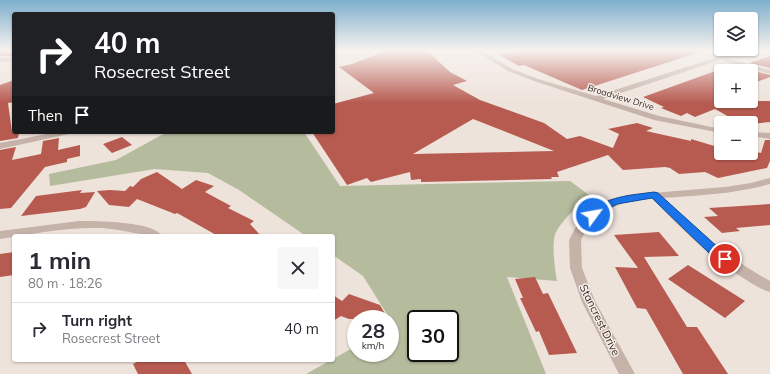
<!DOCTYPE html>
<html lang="en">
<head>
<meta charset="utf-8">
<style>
  body { margin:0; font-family:Mulish,sans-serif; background:#f7f7f7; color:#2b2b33; height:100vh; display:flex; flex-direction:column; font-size:15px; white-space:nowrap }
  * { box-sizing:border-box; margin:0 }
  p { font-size:13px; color:#7c7c81 }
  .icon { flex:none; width:22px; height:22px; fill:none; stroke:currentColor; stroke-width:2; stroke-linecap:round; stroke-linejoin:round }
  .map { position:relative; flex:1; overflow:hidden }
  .side { position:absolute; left:12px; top:234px; width:323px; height:128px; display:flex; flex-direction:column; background:#fff; border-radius:4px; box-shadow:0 1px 3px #0004 }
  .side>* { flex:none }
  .banner { position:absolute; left:12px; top:12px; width:323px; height:122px; border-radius:4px; box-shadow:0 1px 3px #0004; background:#202124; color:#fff; overflow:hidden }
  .fabs { position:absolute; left:714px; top:12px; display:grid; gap:8px }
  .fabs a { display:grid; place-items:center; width:44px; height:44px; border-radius:4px; background:#fff; box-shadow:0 1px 3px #0004; font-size:20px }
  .speed { position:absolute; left:347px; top:310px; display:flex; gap:8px; font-size:20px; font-weight:700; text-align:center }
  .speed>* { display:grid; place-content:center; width:52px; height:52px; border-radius:50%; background:#fff; box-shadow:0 1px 3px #0004; line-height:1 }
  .speed small { font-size:10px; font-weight:400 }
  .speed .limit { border:2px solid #111; border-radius:6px; background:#fff; color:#111 }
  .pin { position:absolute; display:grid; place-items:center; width:34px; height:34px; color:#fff; margin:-17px; border:2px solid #fff; border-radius:50%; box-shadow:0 1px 4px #0007 }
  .me { position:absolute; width:44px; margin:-22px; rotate:58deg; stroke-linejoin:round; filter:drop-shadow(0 0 3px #0008) }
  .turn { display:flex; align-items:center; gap:14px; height:84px; padding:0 16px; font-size:18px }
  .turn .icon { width:52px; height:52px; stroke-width:2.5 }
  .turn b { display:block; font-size:28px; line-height:34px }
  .then { display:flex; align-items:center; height:38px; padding:0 16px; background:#0003; gap:8px; font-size:15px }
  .round { display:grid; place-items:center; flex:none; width:42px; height:42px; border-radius:4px; background:#f7f7f7 }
  .head { display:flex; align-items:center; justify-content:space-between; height:68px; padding:0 16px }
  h1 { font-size:24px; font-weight:700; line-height:30px }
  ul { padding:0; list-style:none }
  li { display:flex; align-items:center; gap:12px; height:52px; padding:0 16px; border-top:1px solid #e1e1e2 }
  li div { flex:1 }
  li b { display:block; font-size:15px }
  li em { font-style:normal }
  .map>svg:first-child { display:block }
  .green { fill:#b5bb9d; fill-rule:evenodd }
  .building { fill:#b75b50; fill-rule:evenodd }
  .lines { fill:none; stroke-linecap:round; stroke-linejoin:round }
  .minor { fill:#c5b2a9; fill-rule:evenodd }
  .route { fill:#1a73e8; stroke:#114b97 }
  .labels { text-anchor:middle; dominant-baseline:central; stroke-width:3; stroke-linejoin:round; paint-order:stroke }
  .far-street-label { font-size:9px; fill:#332a28; stroke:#f7ede7 }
  .street-label { font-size:11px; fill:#332a28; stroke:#f7ede7 }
</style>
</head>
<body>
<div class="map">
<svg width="770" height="374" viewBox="0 0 770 374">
  <rect width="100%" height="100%" fill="#eee3db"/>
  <!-- green -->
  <path class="green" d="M167 132H304L340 186 570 181 589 195C578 206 564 218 556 232 551 242 555 270 557 281L507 277 546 374H306L356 346V353H390V326L392 325 390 319 363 276 333 255V236H306L239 190 208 173 155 169 50 186 49 174 116 160ZM416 319H450V353H416Z"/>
  <!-- building -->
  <path class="building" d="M0 50H14V56H0Z
    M388 50H426L450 72 467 81 453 85 480 100 544 123 567 139 580 136 613 148 619 134 608 129 637 123 653 128 646 131 691 141V139L721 148V153H751V151L761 153 765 140H770V161L767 168 718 178 705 172 679 174 670 168 665 167 623 170 608 155 557 172 559 177H551L552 179 421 182V179L411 180 410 172 371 182 367 178 347 185 312 132H333V104L374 93 339 67 352 64ZM473 119 554 151 413 154Z
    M526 50H556L559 52 564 50H697V53L582 90 524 65 519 66 499 55Z
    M770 56V68L749 63Z
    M738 67 770 75V77L751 84V71L728 70Z
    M721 69V101H770V122L751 124V123H740L715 109 695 117 687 113 681 116 661 108 664 107 643 97Z
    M14 80V102L8 103 12 132H19L18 138 0 141V85Z
    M122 137 132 145 112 153 103 144Z
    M59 138 58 150 80 145V156L67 159V162L45 167 11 208 0 209V150L16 147 12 160 41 154 43 141Z
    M157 172 182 189 196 180 214 186 205 192 231 206 228 208 254 221 250 224 261 236H218L177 213 175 214 137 199 129 207 109 205 97 191 110 190 125 191 130 186 133 187 141 179Z
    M82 190 80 193 95 192 86 207 80 209 21 216 36 196Z
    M770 204V225L736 228 740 231 722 233 704 217 718 216 709 208Z
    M659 232 679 256 644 257 687 327H697L728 374H683L646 309 637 308 615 267 638 268 614 235Z
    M14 252V275L0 277V254Z
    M688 265 745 301 725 318 668 279Z
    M535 277 543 294 548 293 577 353 549 355 539 331 536 332 520 298H523L515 279Z
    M349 294 380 305 388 319H349L341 316 333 321V295L342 301Z
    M140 360H184L192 374H138L133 364Z"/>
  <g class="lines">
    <!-- minor -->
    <path class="minor" d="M474 50H481L512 69 538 79 596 96 724 55H735L748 50H757L736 59 726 58 603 99 659 116 721 129V133L654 120 534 81 508 71Z
      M14 57V61L0 62V58Z
      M726 58 770 70V74L724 61V59Z
      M57 132H73L69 134 0 149V143Z
      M751 132 770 133V139L751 136Z
      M770 178V184C735 194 699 195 662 198 695 230 730 259 770 281V292C759 289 750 282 740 276 707 254 679 227 652 198L629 201 606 210 589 224 581 240 582 268 595 301 635 374H619L582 302 570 268 569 240 580 219 598 206 627 195 725 187 751 183Z
      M79 221C96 221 153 221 162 236 141 236 122 229 101 228 67 227 32 234 0 239V231Z"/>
  </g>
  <!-- sky -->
  <linearGradient id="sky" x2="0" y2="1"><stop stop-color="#7dafcd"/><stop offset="0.49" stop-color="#f7f2ef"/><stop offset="1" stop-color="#f7f2ef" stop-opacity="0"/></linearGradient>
  <rect width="770" height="103" fill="url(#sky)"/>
  <!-- route -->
  <path class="route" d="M654 192 658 193 731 259 729 262 725 263 721 262 709 253 652 198 617 204 593 218 588 215C602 196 634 195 654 192Z"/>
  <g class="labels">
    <!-- far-street labels -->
    <g class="far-street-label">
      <text transform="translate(621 97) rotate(17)">Broadview Drive</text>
    </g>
    <!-- street labels -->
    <g class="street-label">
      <text transform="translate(600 320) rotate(64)">Stancrest Drive</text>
    </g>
  </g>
</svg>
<div class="fabs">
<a><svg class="icon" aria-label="layers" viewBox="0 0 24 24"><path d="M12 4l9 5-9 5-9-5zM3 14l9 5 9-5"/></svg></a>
<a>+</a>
<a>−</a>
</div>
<div class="speed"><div>28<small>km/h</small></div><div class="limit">30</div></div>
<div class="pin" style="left:725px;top:259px;background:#d93025"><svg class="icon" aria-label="arrive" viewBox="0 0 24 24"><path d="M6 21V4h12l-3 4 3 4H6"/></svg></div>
<svg class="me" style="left:593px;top:215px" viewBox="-20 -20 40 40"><circle r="17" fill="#1a73e8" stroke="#fff" stroke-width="3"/><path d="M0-11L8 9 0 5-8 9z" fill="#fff"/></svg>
<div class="banner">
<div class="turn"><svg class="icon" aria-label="right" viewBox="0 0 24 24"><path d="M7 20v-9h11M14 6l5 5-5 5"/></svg><div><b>40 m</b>Rosecrest Street</div></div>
<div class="then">Then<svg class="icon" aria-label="arrive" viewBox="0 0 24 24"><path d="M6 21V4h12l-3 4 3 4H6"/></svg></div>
</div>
<section class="side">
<div class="head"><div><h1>1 min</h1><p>80 m · 18:26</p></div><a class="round"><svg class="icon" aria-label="close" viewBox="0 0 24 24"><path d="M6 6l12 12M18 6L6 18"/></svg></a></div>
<ul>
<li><svg class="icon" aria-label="right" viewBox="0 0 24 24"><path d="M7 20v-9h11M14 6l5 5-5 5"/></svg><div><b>Turn right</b><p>Rosecrest Street</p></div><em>40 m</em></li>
</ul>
</section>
</div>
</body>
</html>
